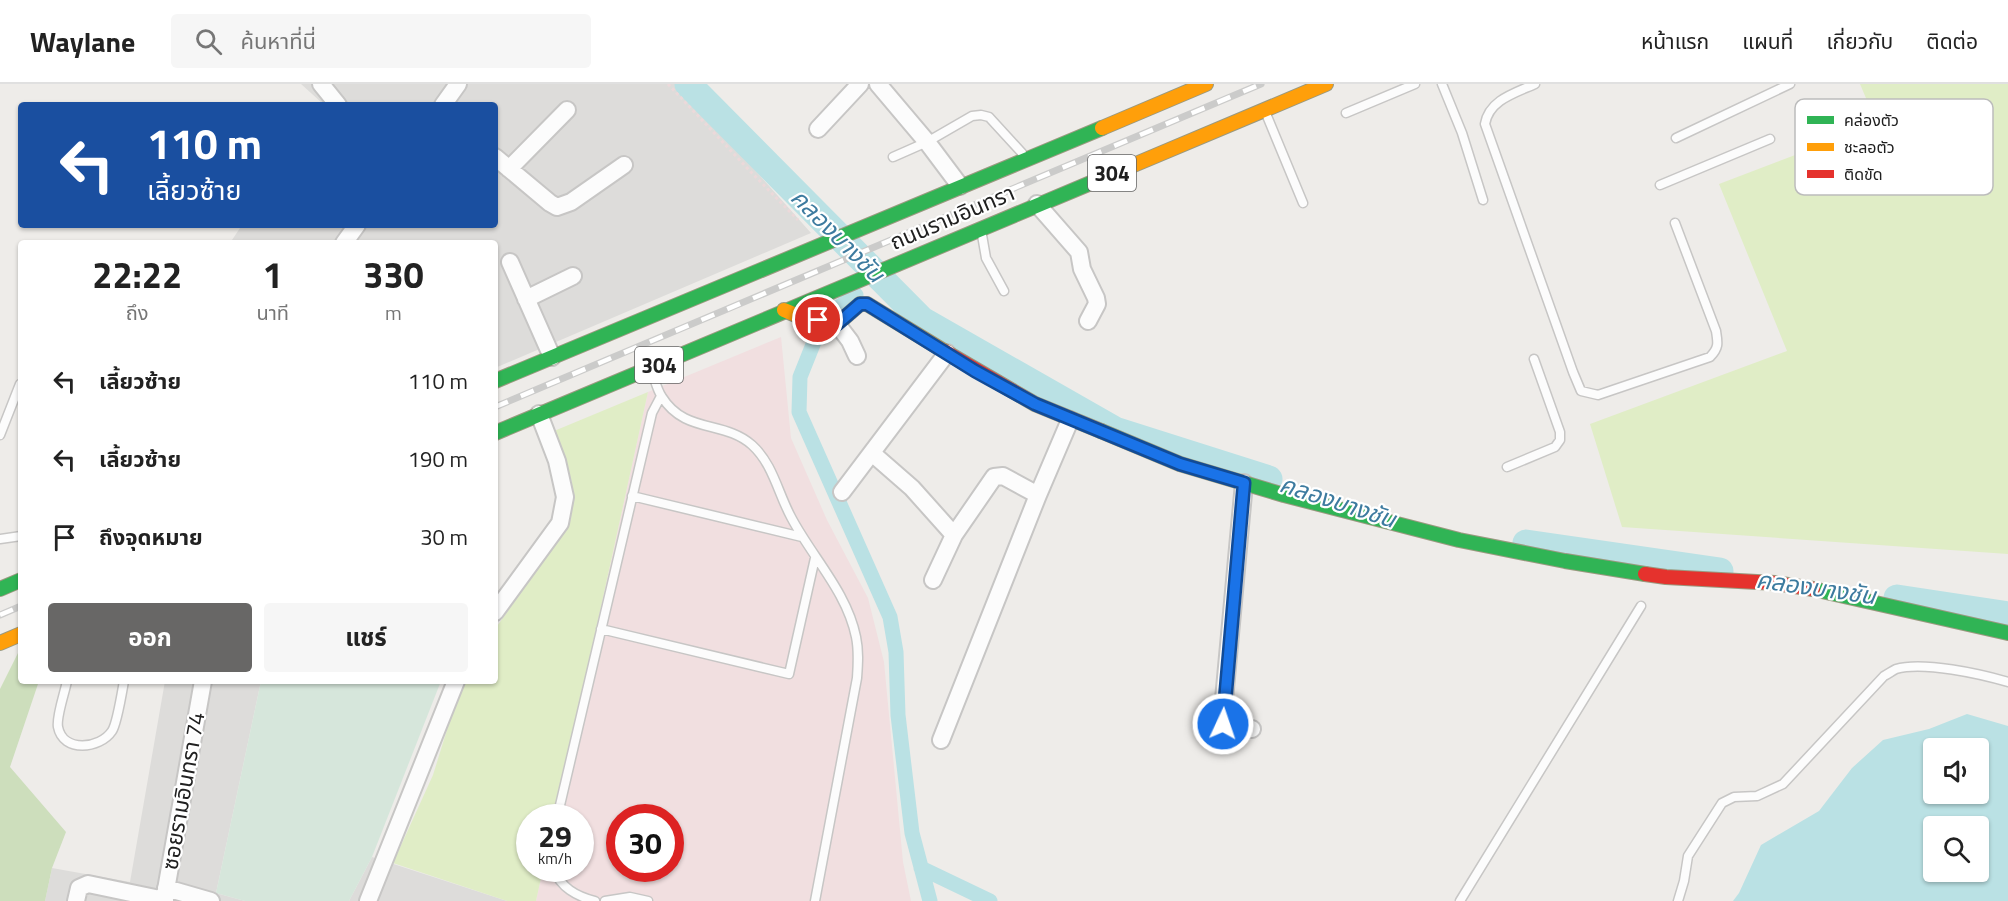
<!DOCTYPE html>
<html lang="th">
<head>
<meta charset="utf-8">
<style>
  body { margin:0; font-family:"Titillium Web","Noto Sans Thai",sans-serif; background:#f6f6f6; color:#222; height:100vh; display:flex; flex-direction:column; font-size:22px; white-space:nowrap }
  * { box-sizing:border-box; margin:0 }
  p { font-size:20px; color:#767676 }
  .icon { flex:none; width:33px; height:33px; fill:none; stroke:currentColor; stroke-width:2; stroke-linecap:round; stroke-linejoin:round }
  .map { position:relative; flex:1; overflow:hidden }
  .panel { position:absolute; left:18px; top:156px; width:480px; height:444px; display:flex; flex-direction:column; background:#fff; border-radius:6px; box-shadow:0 2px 4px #0004 }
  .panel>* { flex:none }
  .banner { position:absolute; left:18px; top:18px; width:480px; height:126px; border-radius:6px; box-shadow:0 2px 4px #0004; background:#1a4fa0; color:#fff; overflow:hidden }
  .tools { position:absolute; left:1923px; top:654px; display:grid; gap:12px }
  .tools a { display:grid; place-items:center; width:66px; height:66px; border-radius:6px; background:#fff; box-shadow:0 2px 4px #0004; font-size:30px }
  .speed { position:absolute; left:516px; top:720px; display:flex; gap:12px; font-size:30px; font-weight:700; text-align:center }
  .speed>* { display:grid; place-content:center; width:78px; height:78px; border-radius:50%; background:#fff; box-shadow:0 2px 4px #0004; line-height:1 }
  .speed small { font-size:15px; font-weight:400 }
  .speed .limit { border:9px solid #d22; background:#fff; color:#111 }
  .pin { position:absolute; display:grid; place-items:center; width:51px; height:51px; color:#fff; margin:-26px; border:3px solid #fff; border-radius:50%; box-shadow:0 2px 6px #0007 }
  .me { position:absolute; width:66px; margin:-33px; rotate:3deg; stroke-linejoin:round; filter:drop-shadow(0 0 4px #0008) }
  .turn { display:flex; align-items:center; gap:21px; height:126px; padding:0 30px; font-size:27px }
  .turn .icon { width:78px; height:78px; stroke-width:2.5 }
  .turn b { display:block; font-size:42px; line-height:51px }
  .eta { display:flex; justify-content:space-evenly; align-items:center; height:102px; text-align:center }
  .eta b { font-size:36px; font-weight:700; line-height:42px }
  .primary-button { display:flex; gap:12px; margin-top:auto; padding:12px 30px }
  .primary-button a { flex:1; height:69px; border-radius:6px; background:#686766; color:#fff; font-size:24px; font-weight:700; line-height:69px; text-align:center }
  .primary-button a+a { background:#f6f6f6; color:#222 }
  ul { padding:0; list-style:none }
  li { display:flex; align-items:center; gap:18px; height:78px; padding:0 30px }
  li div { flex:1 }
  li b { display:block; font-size:22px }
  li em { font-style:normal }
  header { display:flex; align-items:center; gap:36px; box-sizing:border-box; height:84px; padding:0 30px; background:#fff; border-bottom:2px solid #e0e0e0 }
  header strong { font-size:28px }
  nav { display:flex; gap:33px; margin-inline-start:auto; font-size:21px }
  .search { width:420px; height:54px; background:#f6f6f6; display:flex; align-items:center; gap:15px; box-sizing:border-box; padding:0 21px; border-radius:6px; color:#767676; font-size:22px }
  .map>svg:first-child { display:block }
  .residential { fill:#dddcda }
  .commercial { fill:#f1dfe0; fill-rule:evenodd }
  .grass { fill:#e0edc6 }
  .forest { fill:#cddebc }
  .wetland { fill:#d6e6db }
  .water { fill:#bae1e4; fill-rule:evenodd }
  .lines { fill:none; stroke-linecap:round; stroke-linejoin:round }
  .canal { stroke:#bae1e4; stroke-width:15 }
  .river { stroke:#bae1e4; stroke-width:27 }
  .lane-casing { stroke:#c7c6c5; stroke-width:11 }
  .street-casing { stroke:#c7c6c5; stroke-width:20 }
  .fast-casing { stroke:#9a997f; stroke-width:16 }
  .slow-casing { stroke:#9a997f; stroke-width:16 }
  .jam-casing { stroke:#9a997f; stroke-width:16 }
  .path { stroke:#ecd9da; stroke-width:3; stroke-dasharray:3 3; stroke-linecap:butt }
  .lane { stroke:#fcfcfc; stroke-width:8 }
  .street { stroke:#fcfcfc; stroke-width:16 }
  .fast { stroke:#30b455; stroke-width:14 }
  .slow { stroke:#ff9f0a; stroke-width:14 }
  .jam { stroke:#e5322d; stroke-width:14 }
  .rail-casing { stroke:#cbcbca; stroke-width:7 }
  .rail { stroke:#fff; stroke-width:4.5; stroke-dasharray:14; stroke-linecap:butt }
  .route-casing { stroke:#114b97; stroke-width:15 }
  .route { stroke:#1a73e8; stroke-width:10 }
  .labels { text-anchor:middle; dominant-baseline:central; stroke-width:4.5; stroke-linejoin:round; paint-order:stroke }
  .shield { fill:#fff; stroke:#636363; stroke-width:1.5 }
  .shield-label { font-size:21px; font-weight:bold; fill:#202020 }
  .street-label { font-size:22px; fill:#202020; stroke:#fff }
  .water-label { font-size:24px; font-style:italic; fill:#3d7b9f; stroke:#fff }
  .key { fill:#fff; stroke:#bcbcbc; stroke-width:1.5 }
  .key-label { font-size:16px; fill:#202020 }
</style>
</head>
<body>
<header>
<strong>Waylane</strong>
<div class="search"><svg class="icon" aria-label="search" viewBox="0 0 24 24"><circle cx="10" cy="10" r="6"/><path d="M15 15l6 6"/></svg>ค้นหาที่นี่</div>
<nav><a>หน้าแรก</a><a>แผนที่</a><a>เกี่ยวกับ</a><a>ติดต่อ</a></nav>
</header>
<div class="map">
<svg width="2008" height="817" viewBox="0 0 2008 817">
  <rect width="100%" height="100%" fill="#eeece9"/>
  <!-- residential -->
  <path class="residential" d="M301 0H678L811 149 495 284V159H230L242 141H495V21H321L322 19Z
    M165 597H261L216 809 245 817H45L52 784 130 798Z
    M372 773 507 817H349Z"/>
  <!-- commercial -->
  <path class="commercial" d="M781 253 791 354 827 436 868 514 884 578 903 778 911 817H536L543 785 580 784V734L555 733 648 308ZM620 734H670V784H620Z"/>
  <!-- grass -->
  <path class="grass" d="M1860 0H2008V470L1622 443 1590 340 1787 267 1719 100 1877 40Z
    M648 308 555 733 530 734V784L543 785 536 817H507L393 779 433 691 455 620 465 597H495V545L558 457 571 435 572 398 554 347Z"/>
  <!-- forest -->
  <path class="forest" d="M18 569H21V597H39L10 683 66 748 52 784 45 817H0V605Z"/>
  <!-- wetland -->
  <path class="wetland" d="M261 597H441L372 773 349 817H245L216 809Z"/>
  <!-- water -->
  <path class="water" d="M1967 630 2008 642V817H1733L1739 809 1761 761 1819 727 1852 684 1883 656 1929 645ZM1934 664H1978V710H1934ZM1934 742H1978V788H1934Z"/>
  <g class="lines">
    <!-- canal -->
    <path class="canal" d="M856 211 836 225 814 258 800 293 799 328 890 533 896 568 898 631 912 749 930 817
      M921 784 990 817"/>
    <!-- river -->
    <path class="river" d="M688 0 922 236 1115 346 1269 395
      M1526 459 1720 487
      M1897 514 2008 531"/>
    <defs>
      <path id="lane" d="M1442 0 1462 49 1483 116
        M1535 0C1515 9 1489 16 1485 40L1573 288 1581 307 1598 311 1710 273C1719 264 1718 259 1716 247L1675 139
        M1346 29 1415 0
        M1267 32 1303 119
        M1676 54 1790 0
        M893 73 927 58 972 32 981 31 989 33 1022 69
        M1660 101 1770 55
        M982 151 986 174 1004 207
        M652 288C655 296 657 306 662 313 685 350 724 336 752 361 773 380 778 409 791 433 812 473 847 508 856 553 859 567 858 580 857 594L815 817
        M0 351 20 300
        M1507 383 1555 363 1560 356V348L1534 275
        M632 412 802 453
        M0 455 21 452
        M601 545 789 590 815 474
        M67 597C65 608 56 633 58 643 63 669 100 665 112 647 117 640 122 608 124 597
        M557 734 652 329 661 312
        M553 784C561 804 576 812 595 817
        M605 817 630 813 648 817
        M1460 817 1641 522
        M1678 817 1684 797 1688 772 1722 719 1734 713 1757 712 1783 700 1884 592C1888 590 1892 587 1896 585 1923 577 1981 590 2008 598"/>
      <path id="street" d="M321 0 338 21
        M878 0 927 58 960 102
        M443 21 458 0
        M818 45 860 0
        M495 73 550 119 557 123 571 118 624 81
        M509 85 567 26
        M1037 120 1079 168 1082 185 1096 214 1097 220 1088 237
        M344 159 357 141
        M510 178 552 273
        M526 215 573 192
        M837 240 850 257 857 272
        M873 370 912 404 954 451 933 496
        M1244 399 1222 637 1226 642 1252 645
        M842 408 947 269
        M954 451 994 393 1003 392 1038 411
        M495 528 560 439 565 413 557 377 539 330
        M941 656 1038 411 1070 336
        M166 804 211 817
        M76 817 79 804 88 800 165 816
        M164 817 203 597
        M368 817 456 597"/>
      <path id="fast" d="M495 297 1102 44
        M1101 347 1180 380 1284 411 1459 456 1565 477 1645 490
        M495 349 1117 88
        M0 505 21 496
        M1813 505 2008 549"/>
      <path id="slow" d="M1102 44 1206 0
        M1117 88 1326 0
        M784 226 796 231 837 240 860 220H867L944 267
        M0 559 21 550"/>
      <path id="jam" d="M944 267 1035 320 1101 347
        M1645 490 1666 493 1775 499 1813 505"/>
    </defs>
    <!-- lane casing -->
    <use href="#lane" class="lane-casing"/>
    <!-- street casing -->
    <use href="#street" class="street-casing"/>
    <!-- fast casing -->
    <use href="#fast" class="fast-casing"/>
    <!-- slow casing -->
    <use href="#slow" class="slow-casing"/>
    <!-- jam casing -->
    <use href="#jam" class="jam-casing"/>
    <!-- path -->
    <path class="path" d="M668 0 749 86 798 136"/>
    <!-- lane -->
    <use href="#lane" class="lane"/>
    <!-- street -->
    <use href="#street" class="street"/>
    <!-- fast -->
    <use href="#fast" class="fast"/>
    <!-- slow -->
    <use href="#slow" class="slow"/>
    <!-- jam -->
    <use href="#jam" class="jam"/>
    <defs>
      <path id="rail" d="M495 323 1261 0
        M0 531 21 522"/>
    </defs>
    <!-- rail casing -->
    <use href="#rail" class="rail-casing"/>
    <!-- rail -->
    <use href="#rail" class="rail"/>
  </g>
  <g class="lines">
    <defs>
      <path id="route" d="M818 236 837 240 860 220H867L975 287 1035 320 1180 380 1244 399 1223 640"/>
    </defs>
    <!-- route casing -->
    <use href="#route" class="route-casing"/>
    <!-- route -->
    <use href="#route" class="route"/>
  </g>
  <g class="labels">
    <!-- shield labels -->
    <g class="shield">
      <rect x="1088" y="71" width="48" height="36" rx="4.5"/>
      <rect x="635" y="263" width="48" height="36" rx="4.5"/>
    </g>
    <g class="shield-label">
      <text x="1112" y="89">304</text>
      <text x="659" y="281">304</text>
    </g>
    <!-- street labels -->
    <g class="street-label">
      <text transform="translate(952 133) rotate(-23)">ถนนรามอินทรา</text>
      <text transform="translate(183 707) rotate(-80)">ซอยรามอินทรา 74</text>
    </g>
    <!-- water labels -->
    <g class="water-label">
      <text transform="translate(838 151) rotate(45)">คลองบางชัน</text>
      <text transform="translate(1338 417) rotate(18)">คลองบางชัน</text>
      <text transform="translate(1816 503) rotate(8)">คลองบางชัน</text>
    </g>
  </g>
  <!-- legend -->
  <rect x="1795" y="15" width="198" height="96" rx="9" class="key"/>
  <rect x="1807" y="32" width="27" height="8" fill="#30b455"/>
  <rect x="1807" y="59" width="27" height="8" fill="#ff9f0a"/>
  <rect x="1807" y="86" width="27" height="8" fill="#e5322d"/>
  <g class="key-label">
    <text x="1844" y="42">คล่องตัว</text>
    <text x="1844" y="69">ชะลอตัว</text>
    <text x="1844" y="96">ติดขัด</text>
  </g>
</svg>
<div class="tools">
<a><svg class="icon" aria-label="sound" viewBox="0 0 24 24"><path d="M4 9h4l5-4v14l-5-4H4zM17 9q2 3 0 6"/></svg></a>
<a><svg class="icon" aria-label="search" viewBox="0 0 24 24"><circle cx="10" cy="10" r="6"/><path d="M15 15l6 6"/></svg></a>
</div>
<div class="speed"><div>29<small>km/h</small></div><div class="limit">30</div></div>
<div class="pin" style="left:818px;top:236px;background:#d93025"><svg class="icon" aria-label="arrive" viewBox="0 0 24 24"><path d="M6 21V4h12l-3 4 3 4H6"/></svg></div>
<svg class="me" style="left:1223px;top:640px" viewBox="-20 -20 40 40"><circle r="17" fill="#1a73e8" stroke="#fff" stroke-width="3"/><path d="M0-11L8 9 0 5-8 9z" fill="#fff"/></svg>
<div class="banner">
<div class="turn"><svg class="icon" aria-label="left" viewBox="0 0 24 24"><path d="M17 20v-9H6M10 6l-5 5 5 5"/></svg><div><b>110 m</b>เลี้ยวซ้าย</div></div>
</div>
<section class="panel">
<div class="eta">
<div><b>22:22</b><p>ถึง</p></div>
<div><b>1</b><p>นาที</p></div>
<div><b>330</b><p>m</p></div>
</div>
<ul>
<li><svg class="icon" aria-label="left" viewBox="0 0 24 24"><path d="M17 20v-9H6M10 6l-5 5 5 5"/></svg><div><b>เลี้ยวซ้าย</b></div><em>110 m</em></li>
<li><svg class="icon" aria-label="left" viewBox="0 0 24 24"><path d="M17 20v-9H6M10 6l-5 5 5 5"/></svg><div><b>เลี้ยวซ้าย</b></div><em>190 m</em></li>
<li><svg class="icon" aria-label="arrive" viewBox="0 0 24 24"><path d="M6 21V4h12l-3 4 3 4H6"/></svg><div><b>ถึงจุดหมาย</b></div><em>30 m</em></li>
</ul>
<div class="primary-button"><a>ออก</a><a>แชร์</a></div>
</section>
</div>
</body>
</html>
